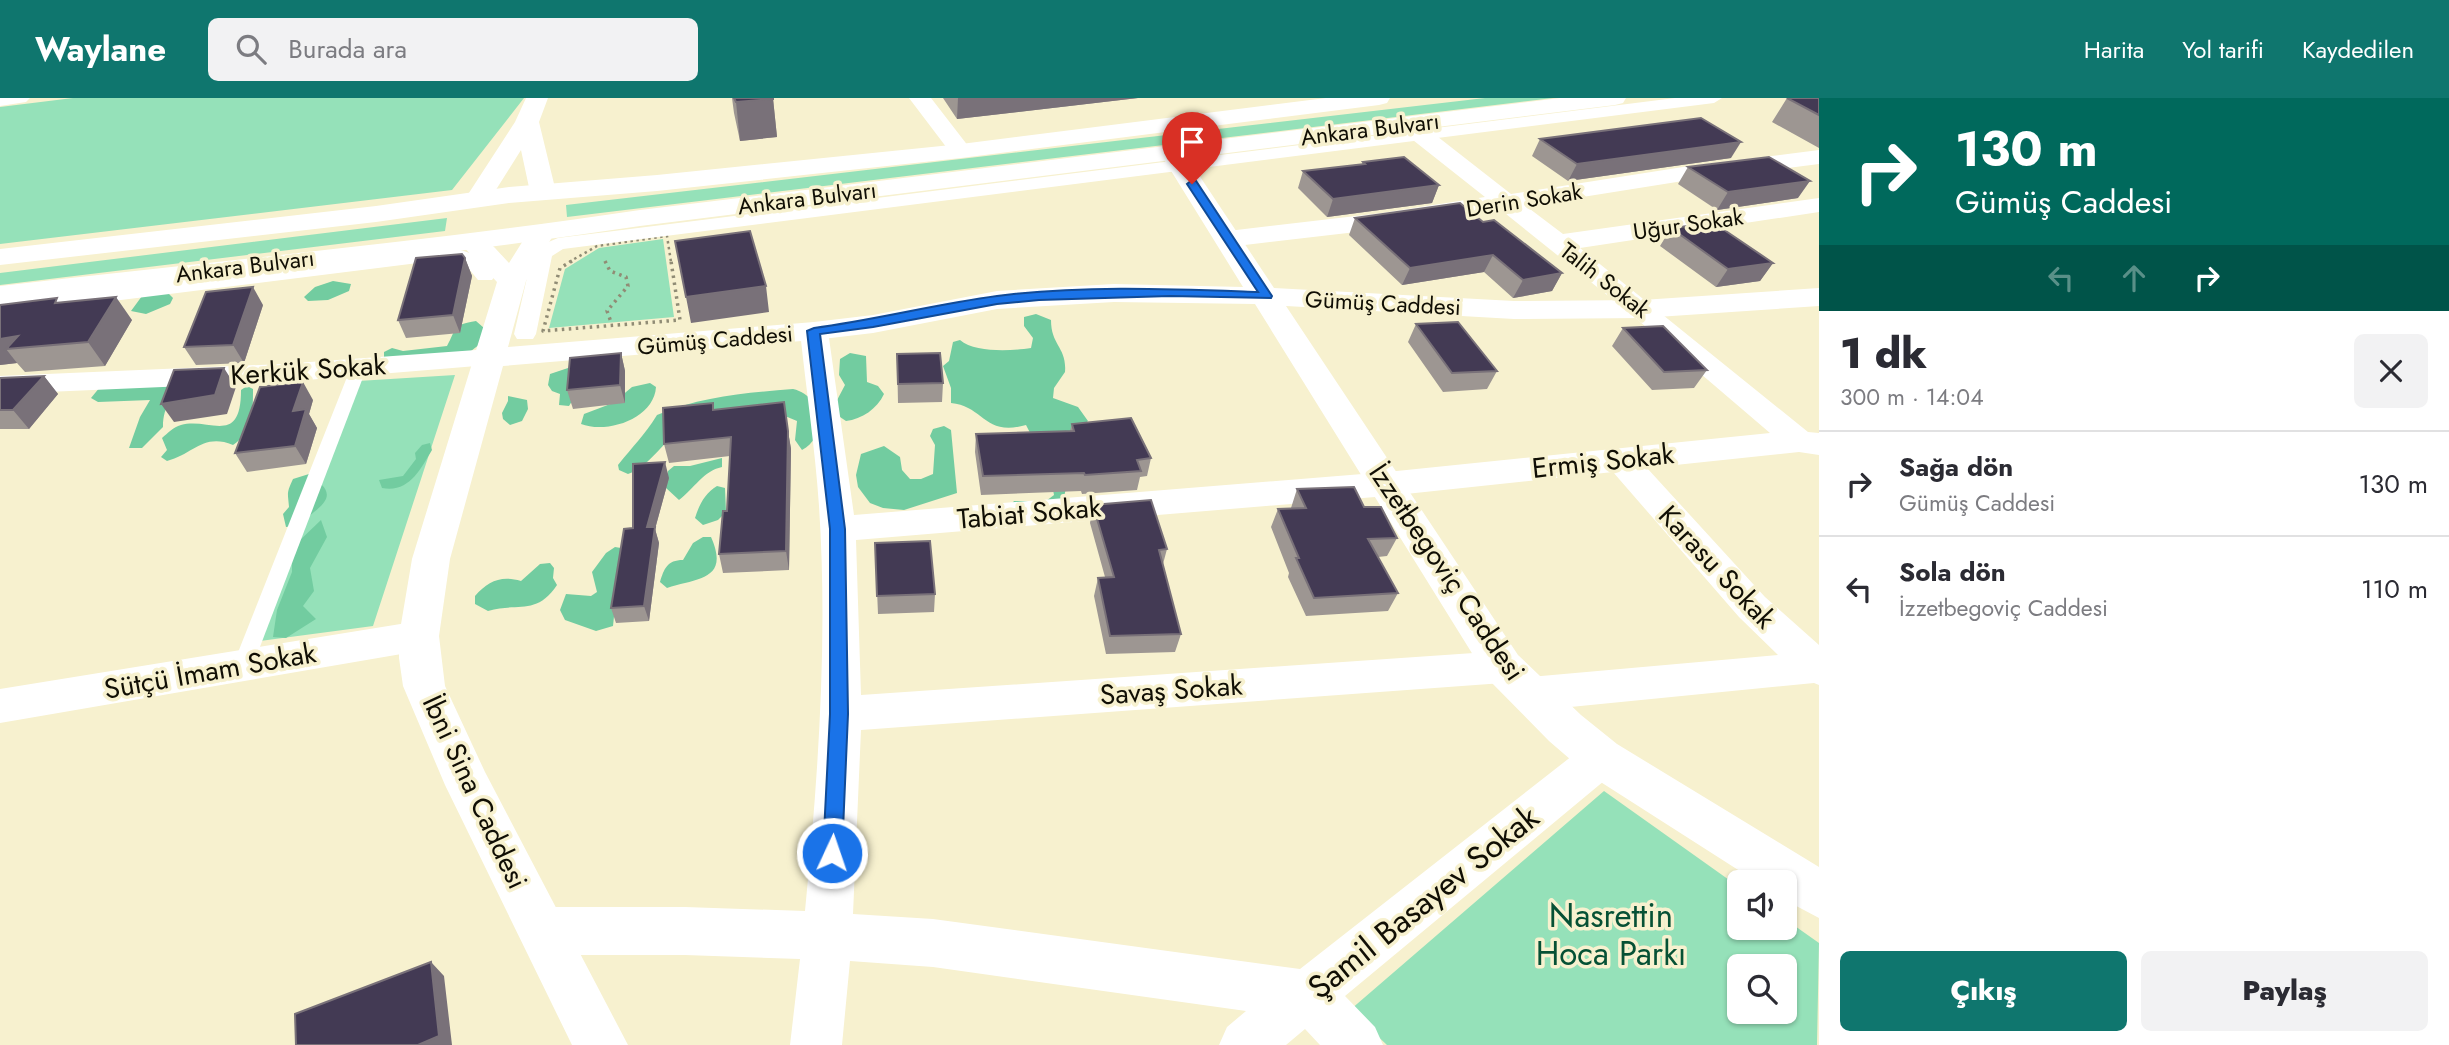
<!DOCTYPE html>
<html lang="tr">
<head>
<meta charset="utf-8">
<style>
  body { margin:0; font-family:Jost,sans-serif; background:#f2f2f3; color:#2b2b33; height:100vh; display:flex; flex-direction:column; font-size:26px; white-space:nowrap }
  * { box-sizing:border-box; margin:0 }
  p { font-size:23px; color:#7c7c81 }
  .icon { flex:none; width:38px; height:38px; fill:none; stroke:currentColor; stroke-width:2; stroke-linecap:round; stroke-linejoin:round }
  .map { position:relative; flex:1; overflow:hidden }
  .side { display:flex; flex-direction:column; background:#fff; width:630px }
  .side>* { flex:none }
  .banner { background:#00695c; color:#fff; overflow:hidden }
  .tools { position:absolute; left:1727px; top:772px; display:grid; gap:14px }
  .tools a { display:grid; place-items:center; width:70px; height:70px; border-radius:10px; background:#fff; box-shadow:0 2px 5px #0004; font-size:35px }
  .pin { position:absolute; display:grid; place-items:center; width:60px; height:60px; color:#fff; margin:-72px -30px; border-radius:50% 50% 50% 0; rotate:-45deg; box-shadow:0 0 7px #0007 }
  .pin .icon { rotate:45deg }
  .me { position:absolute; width:77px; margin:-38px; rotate:3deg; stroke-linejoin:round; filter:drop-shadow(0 0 5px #0008) }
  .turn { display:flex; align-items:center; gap:24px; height:147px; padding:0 21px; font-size:32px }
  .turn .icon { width:91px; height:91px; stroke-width:2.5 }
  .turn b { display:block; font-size:49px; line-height:60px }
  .lanes { display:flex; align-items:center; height:66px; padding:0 21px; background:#0003; justify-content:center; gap:35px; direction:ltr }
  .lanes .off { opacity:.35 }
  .round { display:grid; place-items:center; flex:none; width:74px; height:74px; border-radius:10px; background:#f2f2f3 }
  .overview { display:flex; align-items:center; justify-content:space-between; height:119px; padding:0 21px }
  h1 { font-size:42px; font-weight:800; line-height:52px }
  .cta { display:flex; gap:14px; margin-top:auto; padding:14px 21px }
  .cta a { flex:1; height:80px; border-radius:10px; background:#0f766e; color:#fff; font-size:28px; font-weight:800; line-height:80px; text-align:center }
  .cta a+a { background:#f2f2f3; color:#2b2b33 }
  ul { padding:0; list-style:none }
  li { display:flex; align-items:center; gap:21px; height:105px; padding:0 21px; border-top:2px solid #e1e1e2 }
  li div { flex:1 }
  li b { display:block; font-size:26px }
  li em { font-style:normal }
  header { display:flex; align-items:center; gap:42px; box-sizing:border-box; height:98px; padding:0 35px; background:#0f766e; color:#fff }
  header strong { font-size:33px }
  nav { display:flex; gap:38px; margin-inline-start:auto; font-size:24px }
  .search { width:490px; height:63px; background:#f2f2f3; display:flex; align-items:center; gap:18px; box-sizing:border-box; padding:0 24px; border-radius:10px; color:#7c7c81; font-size:26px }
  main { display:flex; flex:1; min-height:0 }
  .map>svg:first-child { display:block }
  .green { fill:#95e1b9; fill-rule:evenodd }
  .forest { fill:#72cca0 }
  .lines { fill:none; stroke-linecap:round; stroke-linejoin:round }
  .path-far1 { stroke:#908c75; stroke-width:2.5; stroke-dasharray:2.5 3.5; stroke-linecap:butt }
  .path { stroke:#908c75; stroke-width:3.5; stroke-dasharray:2.5 4.5; stroke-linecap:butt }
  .service { fill:#fff; fill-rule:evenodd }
  .pedestrian { fill:#fff; fill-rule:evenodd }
  .minor { fill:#fff; fill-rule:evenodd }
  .tertiary { fill:#fff; fill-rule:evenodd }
  .secondary { fill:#fff; fill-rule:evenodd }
  .wall { fill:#9d9692 }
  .shaded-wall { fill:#797179 }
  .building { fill:#433a54; stroke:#797179; stroke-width:2 }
  .route { fill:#1a73e8; stroke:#114b97; stroke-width:2 }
  .labels { text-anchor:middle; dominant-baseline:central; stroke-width:7; stroke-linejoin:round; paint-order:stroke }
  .far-street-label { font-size:23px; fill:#100e04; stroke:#f7f1cf }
  .street-label { font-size:28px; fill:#100e04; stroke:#f7f1cf }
  .near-street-label { font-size:33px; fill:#100e04; stroke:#f7f1cf }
  .near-park-label { font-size:33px; fill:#065135; stroke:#f7f1cf }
</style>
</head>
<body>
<header>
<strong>Waylane</strong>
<div class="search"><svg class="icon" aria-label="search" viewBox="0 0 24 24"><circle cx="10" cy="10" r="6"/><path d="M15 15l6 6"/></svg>Burada ara</div>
<nav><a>Harita</a><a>Yol tarifi</a><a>Kaydedilen</a></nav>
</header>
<main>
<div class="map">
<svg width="1819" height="947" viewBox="0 0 1819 947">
  <rect width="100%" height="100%" fill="#f7f1cf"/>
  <!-- green -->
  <path class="green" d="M73 0H524L452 92 0 146V9Z
    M1485 0H1553L567 119 566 107Z
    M447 120 445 133 0 187V175Z
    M663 141 674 219 549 230 565 171 599 150Z
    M455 277 373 528 260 543 358 283Z
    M1604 693 1739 789 1740 830H1785V821L1819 845 1817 947H1387L1350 912ZM1740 868H1785V914H1740Z"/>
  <!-- forest -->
  <path class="forest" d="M333 183 351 186 349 193 328 202 308 203 304 199 315 189Z
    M158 196H169L173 200 170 206 146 216 131 213 142 198Z
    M1036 216 1051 222C1051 248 1067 249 1065 274L1054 290 1053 300 1078 309 1088 323 1078 332 1063 404 1009 409 1014 403H1046L1054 397C1051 373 1037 349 1026 327 984 339 984 308 951 305V290L943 268 949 263 953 244 960 242C975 255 1012 253 1031 250L1033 240 1024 228V219Z
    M476 223 484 230 480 246 471 253 384 260V254L392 250 403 253 447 248C457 230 452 227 476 223Z
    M850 255 866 258 867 284 878 288 884 296C877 311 862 321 846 323L837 317 835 306 845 287 839 277 840 261Z
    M571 269 587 279 569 308 559 307 560 296 552 293 548 287 550 276Z
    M190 282C174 297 163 306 163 329L142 350H129L140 319 150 302 98 304 91 300 100 289Z
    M650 285 656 289C654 321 607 336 581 326L584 316 613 305 632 289Z
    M247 288 253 291C253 313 253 334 233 347 203 335 194 356 167 363L161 359 167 352 162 340C168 335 173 329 181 327 209 319 241 349 241 292Z
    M793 291C823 298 829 337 802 352L795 342 797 323 785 318C767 319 696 319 686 327 665 340 649 370 628 376L619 372 618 367C633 348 644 338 657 317 702 298 745 295 793 291Z
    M508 298 527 302 528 311 522 323 510 327 503 321 502 315 508 303Z
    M944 328 951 332 957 395 904 412 883 410 870 405 858 389 856 377 861 356 884 348 900 359 902 372 910 381H921L933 376 935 347 930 338 933 331Z
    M430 345 432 352C420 372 409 395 382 390L379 382 403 378 416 361 415 355 422 347Z
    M722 360V369C703 373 695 390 679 402L665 389 668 373 674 368H690Z
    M309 376C328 390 335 398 314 414 304 422 300 428 286 429L283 416 289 409C288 395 286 396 293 381Z
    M717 388 725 390 726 414 718 422 703 427 695 420C699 407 705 395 717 388Z
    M321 422 327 439 310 470 314 493 303 508 316 521 286 540 273 539 277 512 292 474V455L297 445Z
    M703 439H711C730 482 698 480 667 490L660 484C664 471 667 462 683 462L693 445Z
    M615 449 621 450 613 528 596 533 565 522 560 512 566 496 591 498 597 494 592 474 606 455Z
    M550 465 554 470 553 480 557 487C536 518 519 504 488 513L475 506V498C488 483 501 477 521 483L540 466Z"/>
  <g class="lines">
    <!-- path-far1 -->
    <path class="path-far1" d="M569 164 597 148 667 138 671 164"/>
    <!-- path -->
    <path class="path" d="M572 163 560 170 543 233 680 222 671 163
      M605 163 610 173 626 179 628 188 607 213 611 224"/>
    <!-- service -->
    <path class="service" d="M359 264 367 269 253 567 250 573 243 575 236 573 233 567 351 269Z"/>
    <!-- pedestrian -->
    <path class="pedestrian" d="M1675 0H1722L1714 5 563 151 552 158 536 236 533 241H517L514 236 532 158 539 148 558 140Z
      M451 149 479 158 495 178 492 182H478L465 166 450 161 0 217V205Z"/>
    <!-- minor -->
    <path class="minor" d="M0 0H30L26 4 0 8Z
      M909 0H931L972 53 969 58H953Z
      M1407 19 1415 21 1511 96 1683 69 1819 52V66L1683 83 1526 108 1563 136 1819 100V114L1580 150 1808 334 1819 335V357L1799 354 1647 370 1765 499 1819 547V587L1814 585 1530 613 1516 608 1510 596 1516 584 1530 579 1778 557 1739 519 1613 374 1387 398 856 442 861 597 1503 553 1517 558 1523 569 1517 580 1503 585 861 632 853 816 933 821 1300 871 1586 647 1601 641 1616 647 1622 660 1616 673 1345 898 1375 929 1383 947H1320L1305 931 1286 947H1219L1227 929 1246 913 933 869 850 863 842 947H790L800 861 685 857H543L526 850 519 833 526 816 543 809H685L805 813C818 679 828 543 819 408 815 350 806 291 800 233L804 227 814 224 824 227 828 233 854 417 1387 374 1770 335 1632 217 1501 112 1382 131 1228 149 1219 146 1215 141 1219 136 1228 133 1382 115 1485 99 1399 31 1396 26 1399 21Z
      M490 251 501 254 505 260 501 266 282 284 0 296V278L282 266Z
      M419 523 433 527 438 538 433 549 419 553 0 625V591Z"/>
    <!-- tertiary -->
    <path class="tertiary" d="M526 0H548L539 24 556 94 552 99 543 102 534 99 530 94 521 52 487 106 478 109 469 106 465 101 515 24Z
      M1172 48 1181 50 1274 190 1514 203 1642 202 1819 190V208L1642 220 1514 221 1286 208 1518 557 1581 617 1617 646 1819 769V820L1785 802V784H1757L1585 674 1549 643 1488 581 1255 206 1114 204 997 211 873 235 814 242 503 268 450 461 439 538 445 588 485 674 628 947H572L445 687 403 588 399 560V538L412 461 497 184 458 143 462 137C484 132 495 151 509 165L531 130 541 128 551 130 554 136 526 183 508 249 814 224 873 217 997 193 1114 186 1243 189 1160 55 1163 50Z"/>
    <!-- secondary -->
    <path class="secondary" d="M1326 0H1390L1387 5 1379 7 961 60 657 93 509 105 376 124 0 167V151L376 108 509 89 657 77 961 46Z
      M1560 0H1626L1623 5 1615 7 640 128C428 160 213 180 0 206V188C213 163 428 144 640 112Z"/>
  </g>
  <!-- wall -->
  <path class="wall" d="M732 0H773L777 39 740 43 734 15Z
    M943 0H1138L957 21Z
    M1787 0H1819V50L1772 24Z
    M1540 41 1731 60 1568 83 1532 58Z
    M1363 64 1439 87 1432 105 1327 119 1298 90 1303 73 1362 66Z
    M1688 69 1798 100 1717 112 1678 86Z
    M1355 120 1483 124 1562 175 1552 193 1513 200 1484 174 1402 187 1349 137Z
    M1671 130 1773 165 1760 183 1716 189 1660 148Z
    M465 160 472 178 460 235 406 240 398 222Z
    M60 204 132 222 105 268 25 274 17 265 0 267V207Z
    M263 207 244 265 196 267 184 249Z
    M1416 226 1497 273 1487 291 1443 294 1408 244Z
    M1623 230 1707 272 1694 290 1652 292 1612 248Z
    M621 255 625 273V305L573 311 567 292Z
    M897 256 943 285 942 304 898 305Z
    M44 278 58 296 29 331H0V280Z
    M313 302 309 316 317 330 306 366 247 374 235 355Z
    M714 312 788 333 791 351 789 472 723 475 719 456 727 413 730 358 669 365 664 346Z
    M1072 326 1151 360 1147 378 1140 379 1137 392 1082 396 1081 393 981 397 975 354 976 336 1070 333Z
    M669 380 655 431 659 445 649 523 616 525 611 510 633 430Z
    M1297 391 1364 409 1397 440 1387 458 1378 459 1398 495 1388 513 1306 518 1288 479 1289 475 1271 429 1278 411 1291 410Z
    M1093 407 1167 451 1163 466 1181 536 1175 554 1106 556 1094 498 1098 480 1105 479 1090 425Z
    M875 445 935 496 934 514 878 516Z"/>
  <!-- shaded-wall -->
  <path class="shaded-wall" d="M958 0H1138L957 21Z
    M773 1 777 39 740 43 736 4Z
    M1741 44 1731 60 1568 83 1577 66Z
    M1810 83 1798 100 1717 112 1728 94Z
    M1439 87 1432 105 1327 119 1333 101Z
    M1493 157 1484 174 1402 187 1410 170Z
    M465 160 472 178 460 235 453 217Z
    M1773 165 1760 183 1716 189 1728 171Z
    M1562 175 1552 193 1513 200 1523 182Z
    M766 188 769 214 691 225 686 199Z
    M253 189 263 207 244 265 233 247Z
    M116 199 132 222 105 268 88 244Z
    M18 238 6 251 17 265 0 267V241Z
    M621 255 625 273V305L620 287Z
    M224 270 236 289 227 316 174 324 161 306Z
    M44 278 58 296 29 331 13 312Z
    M303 284 313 302 309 316 317 330 306 366 295 348 293 313Z
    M788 333 791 351 789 472 786 453Z
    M665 364 669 380 655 431 659 445 649 523 644 508 647 429Z
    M431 864 444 878 452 947H418Z"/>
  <!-- building -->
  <path class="building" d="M734 0H773V1L736 4Z
    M1787 0H1819V17Z
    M1701 20 1741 44 1577 66 1540 41Z
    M1404 59 1439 87 1333 101 1303 73 1365 66 1363 64Z
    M1769 59 1810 83 1728 94 1688 69Z
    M1460 105 1483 124 1494 122 1562 175 1523 182 1493 157 1410 170 1355 120Z
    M1714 125 1773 165 1728 171 1671 130Z
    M750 133 766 188 686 199 675 143Z
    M462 156 465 160 453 217 398 222 416 160Z
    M253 189 233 247 184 249 206 194Z
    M116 199 88 244 6 251 18 238 0 241V207L57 200 55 205Z
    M1458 224 1497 273 1452 275 1416 226Z
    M1663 228 1707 272 1664 274 1623 230Z
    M621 255 620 287 567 292 570 260Z
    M940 255 943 285 898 286 897 256Z
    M224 270 215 297 161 306 174 272Z
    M44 278 13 312H0V280Z
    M303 284 293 313 306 311 295 348 235 355 260 289Z
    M784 304 788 333 786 453 719 456 723 413H727L731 339 664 346 663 310 713 305V312Z
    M1131 320 1151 360 1137 362 1141 373 1085 377 1084 375 983 378 976 336 1074 333 1072 326Z
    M665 364 647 429H655L644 508 611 510 624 431 633 430V366Z
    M1354 389 1364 409H1381L1397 440 1368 441 1398 495 1314 500 1296 460H1299L1278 411 1306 410 1297 391Z
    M1151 402 1167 451 1159 452 1181 536 1110 538 1098 480 1114 479 1093 407Z
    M930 443 935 496 877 498 875 445Z
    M431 864 439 938 418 947H296L295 916Z"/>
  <!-- route -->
  <path class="route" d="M1192 82 1196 83 1272 198 1271 200 1170 198 1039 202 997 206 873 229 820 236 845 431 848 616 842 755 840 761 832 764 825 761 823 755 830 616V431L807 233 814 230C875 222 936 206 997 198 1083 187 1172 191 1258 194L1187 86Z"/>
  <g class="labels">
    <!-- far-street labels -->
    <g class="far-street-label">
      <text transform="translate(1370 31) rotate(-7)">Ankara Bulvarı</text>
      <text transform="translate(807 100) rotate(-7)">Ankara Bulvarı</text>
      <text transform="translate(1524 102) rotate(-9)">Derin Sokak</text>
      <text transform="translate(1688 126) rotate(-8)">Uğur Sokak</text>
      <text transform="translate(245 168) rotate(-7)">Ankara Bulvarı</text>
      <text transform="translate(1605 182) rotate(38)">Talih Sokak</text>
      <text transform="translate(1383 205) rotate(3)">Gümüş Caddesi</text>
      <text transform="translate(715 242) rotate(-5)">Gümüş Caddesi</text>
    </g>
    <!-- street labels -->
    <g class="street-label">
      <text transform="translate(308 272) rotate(-4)">Kerkük Sokak</text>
      <text transform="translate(1603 363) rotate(-6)">Ermiş Sokak</text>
      <text transform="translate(1029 415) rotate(-5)">Tabiat Sokak</text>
      <text transform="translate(1717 469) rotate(47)">Karasu Sokak</text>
      <text transform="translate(1447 474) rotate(56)">İzzetbegoviç Caddesi</text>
      <text transform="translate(210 573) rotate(-10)">Sütçü İmam Sokak</text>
      <text transform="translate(1171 592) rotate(-4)">Savaş Sokak</text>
      <text transform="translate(475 694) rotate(65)">İbni Sina Caddesi</text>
    </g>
    <!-- near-street labels -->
    <g class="near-street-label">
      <text transform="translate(1423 804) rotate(-39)">Şamil Basayev Sokak</text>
    </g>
    <!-- near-park labels -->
    <g class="near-park-label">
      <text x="1611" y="817">Nasrettin<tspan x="1611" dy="38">Hoca Parkı</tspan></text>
    </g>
  </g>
</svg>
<div class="tools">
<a><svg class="icon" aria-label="sound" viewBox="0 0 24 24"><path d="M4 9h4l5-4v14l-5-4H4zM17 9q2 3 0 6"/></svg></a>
<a><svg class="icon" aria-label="search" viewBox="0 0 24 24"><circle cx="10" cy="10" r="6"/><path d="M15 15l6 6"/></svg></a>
</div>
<div class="pin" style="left:1192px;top:86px;background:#d93025"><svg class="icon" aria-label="arrive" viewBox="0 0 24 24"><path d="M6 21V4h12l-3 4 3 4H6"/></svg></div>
<svg class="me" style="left:832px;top:755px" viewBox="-20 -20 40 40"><circle r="17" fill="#1a73e8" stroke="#fff" stroke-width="3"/><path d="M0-11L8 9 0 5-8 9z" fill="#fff"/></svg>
</div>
<section class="side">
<div class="banner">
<div class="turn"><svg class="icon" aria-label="right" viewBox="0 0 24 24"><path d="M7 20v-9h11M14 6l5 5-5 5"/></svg><div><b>130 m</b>Gümüş Caddesi</div></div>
<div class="lanes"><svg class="icon off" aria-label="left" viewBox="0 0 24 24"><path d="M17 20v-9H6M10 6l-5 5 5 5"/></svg><svg class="icon off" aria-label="ahead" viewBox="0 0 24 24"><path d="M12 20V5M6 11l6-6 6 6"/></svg><svg class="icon" aria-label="right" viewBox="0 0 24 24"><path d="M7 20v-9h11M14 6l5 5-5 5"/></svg></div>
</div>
<div class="overview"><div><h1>1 dk</h1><p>300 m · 14:04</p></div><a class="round"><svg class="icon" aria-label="close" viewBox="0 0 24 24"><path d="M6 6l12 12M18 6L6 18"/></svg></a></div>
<ul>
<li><svg class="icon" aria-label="right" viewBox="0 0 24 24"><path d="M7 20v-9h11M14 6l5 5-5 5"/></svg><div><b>Sağa dön</b><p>Gümüş Caddesi</p></div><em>130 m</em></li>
<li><svg class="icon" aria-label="left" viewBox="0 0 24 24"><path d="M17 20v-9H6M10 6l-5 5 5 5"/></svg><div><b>Sola dön</b><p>İzzetbegoviç Caddesi</p></div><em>110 m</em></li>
</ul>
<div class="cta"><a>Çıkış</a><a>Paylaş</a></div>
</section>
</main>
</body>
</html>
